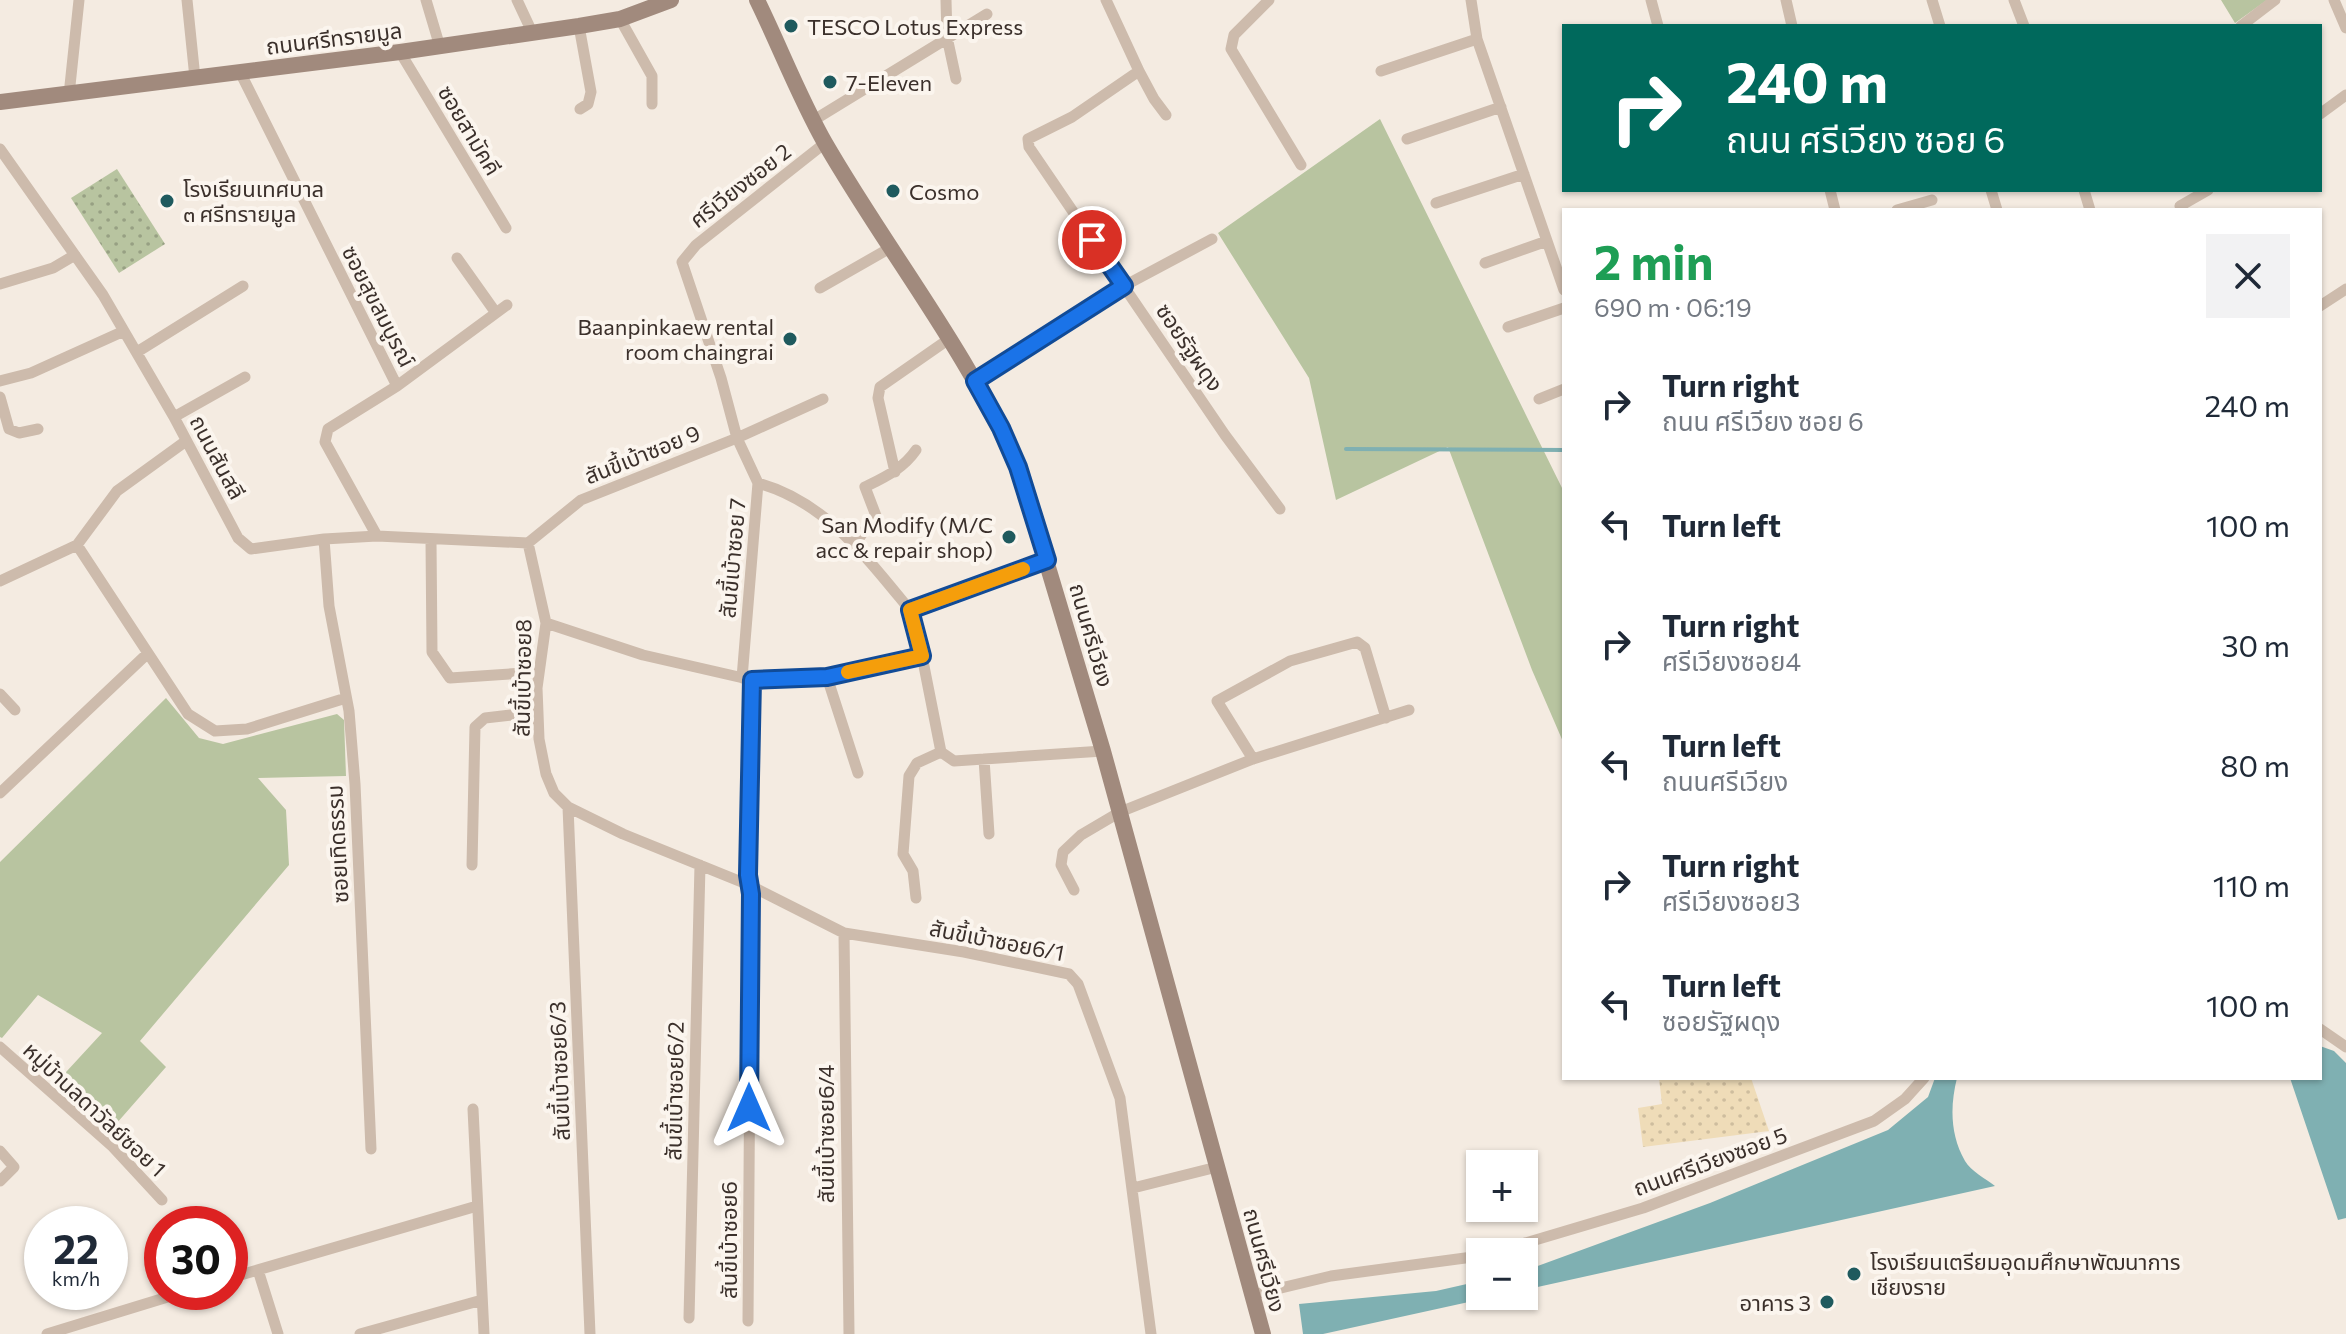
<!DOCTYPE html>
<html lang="en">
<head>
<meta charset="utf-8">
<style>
  body { margin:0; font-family:Commissioner,"Noto Sans Thai",sans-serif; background:#f2f2f3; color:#1f2937; height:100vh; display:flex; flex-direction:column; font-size:30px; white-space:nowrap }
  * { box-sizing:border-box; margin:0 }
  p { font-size:26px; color:#747a83 }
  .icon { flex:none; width:44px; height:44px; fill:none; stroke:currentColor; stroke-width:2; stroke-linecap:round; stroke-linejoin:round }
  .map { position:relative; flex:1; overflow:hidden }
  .side { position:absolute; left:1562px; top:208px; width:760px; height:872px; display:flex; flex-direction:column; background:#fff; border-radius:0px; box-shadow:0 2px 6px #0004 }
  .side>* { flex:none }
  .guide { position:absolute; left:1562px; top:24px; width:760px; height:168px; border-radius:0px; box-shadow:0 2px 6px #0004; background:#00695c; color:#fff; overflow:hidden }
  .controls { position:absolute; left:1466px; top:1150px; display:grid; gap:16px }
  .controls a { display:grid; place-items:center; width:72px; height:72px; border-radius:0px; background:#fff; box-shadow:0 2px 6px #0004; font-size:40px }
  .speed { position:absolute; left:24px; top:1206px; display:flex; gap:16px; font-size:40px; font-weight:700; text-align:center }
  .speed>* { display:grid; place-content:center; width:104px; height:104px; border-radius:50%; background:#fff; box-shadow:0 2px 6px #0004; line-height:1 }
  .speed small { font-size:20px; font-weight:400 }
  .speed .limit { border:12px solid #d22; background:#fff; color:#111 }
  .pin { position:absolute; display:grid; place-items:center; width:68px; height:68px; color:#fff; margin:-34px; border:4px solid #fff; border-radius:50%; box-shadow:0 2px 8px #0007 }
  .me { position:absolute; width:88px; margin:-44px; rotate:0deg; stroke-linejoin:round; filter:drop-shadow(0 0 6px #0008) }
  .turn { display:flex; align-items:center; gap:28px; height:168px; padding:0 32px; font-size:36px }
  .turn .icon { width:104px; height:104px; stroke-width:2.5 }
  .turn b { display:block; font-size:56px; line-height:68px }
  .round { display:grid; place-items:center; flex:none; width:84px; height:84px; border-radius:0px; background:#f2f2f3 }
  .head { display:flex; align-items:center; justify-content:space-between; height:136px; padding:0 32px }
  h1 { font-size:48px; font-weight:700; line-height:60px; color:#1e9e55 }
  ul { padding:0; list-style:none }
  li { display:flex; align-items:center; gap:24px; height:120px; padding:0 32px }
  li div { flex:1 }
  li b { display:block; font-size:30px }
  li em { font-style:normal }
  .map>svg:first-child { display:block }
  .grass { fill:#b8c4a0 }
  .sand { fill:url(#sand-dots) }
  .park { fill:url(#park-dots) }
  .water { fill:#7fb0b2 }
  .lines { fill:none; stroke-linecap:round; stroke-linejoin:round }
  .stream { stroke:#7fb0b2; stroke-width:4 }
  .street { stroke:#cdbbac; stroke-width:11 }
  .secondary { stroke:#a18a7d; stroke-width:16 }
  .route-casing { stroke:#114b97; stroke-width:20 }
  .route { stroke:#1a73e8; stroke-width:14 }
  .slow { stroke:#f59e0b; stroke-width:14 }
  .poi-dot { fill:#1f5a5e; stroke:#fbf5ee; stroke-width:3 }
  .labels { text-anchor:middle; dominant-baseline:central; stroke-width:8; stroke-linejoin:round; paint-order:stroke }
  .poi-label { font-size:22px; fill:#3b302b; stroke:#fbf5ee; text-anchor:start }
  .street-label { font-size:22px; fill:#3b302b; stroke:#fbf5ee }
</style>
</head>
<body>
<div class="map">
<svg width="2346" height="1334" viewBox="0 0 2346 1334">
  <defs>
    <pattern id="sand-dots" width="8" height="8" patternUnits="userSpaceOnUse" patternTransform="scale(2)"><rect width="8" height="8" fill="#efdcb8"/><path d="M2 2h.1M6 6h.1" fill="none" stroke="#cebd9e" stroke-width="1.8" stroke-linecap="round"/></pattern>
    <pattern id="park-dots" width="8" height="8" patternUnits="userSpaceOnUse" patternTransform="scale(2)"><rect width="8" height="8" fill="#b8c4a0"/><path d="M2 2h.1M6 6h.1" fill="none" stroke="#97a083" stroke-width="1.8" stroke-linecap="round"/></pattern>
  </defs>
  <rect width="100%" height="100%" fill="#f4ebe1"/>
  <!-- grass -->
  <path class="grass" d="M2221 0H2267L2235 23Z
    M1380 119 1564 492V744L1532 670 1448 447 1336 500 1309 378 1218 233Z
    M166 698 199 738 223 744 337 714 344 720 346 776 258 778 286 810 289 865 140 1041 166 1067 109 1132 102 1131 55 1084 102 1033 38 995 2 1038 0 1037V862Z"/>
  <!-- sand -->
  <path class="sand" d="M1659 1078H1751L1769 1131 1643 1147 1638 1108 1662 1104Z"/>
  <!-- park -->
  <path class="park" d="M117 169 165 244 119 273 71 198Z"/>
  <!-- water -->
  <path class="water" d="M2320 1046 2334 1051 2346 1063V1218L2338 1220 2290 1078H2320Z
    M1935 1078H1957C1950 1106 1950 1135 1965 1161 1971 1171 1986 1179 1995 1186L1524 1290V1271L1710 1203 1888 1130 1928 1097Z
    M1480 1281V1296H1496L1323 1334H1303L1299 1304 1436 1291Z"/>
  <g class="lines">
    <!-- stream -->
    <path class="stream" d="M1346 449 1564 450"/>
    <!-- street -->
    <path class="street" d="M187 0 195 78
      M426 0 440 47
      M517 0 532 32
      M946 0 947 37 956 79
      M1106 0 1139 71 1072 117 1028 139 1029 147 1225 435 1280 509
      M1269 0 1234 35 1231 49 1301 165
      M1471 0 1477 39 1564 290
      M1651 0 1658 26
      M1786 0 1792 26
      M1932 0 1940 26
      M2014 0 2024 26
      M2334 0 2346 28
      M620 19 652 76V104
      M579 26 591 92 588 104 580 109
      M2241 26 2275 0
      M400 52 506 228
      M1139 71 1154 99 1166 115
      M1381 71 1477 39
      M240 72 397 386 328 429 325 442 377 536
      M69 95 79 0
      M2320 114 2346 95
      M814 120 987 14
      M1407 139 1501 107
      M0 149 103 295 174 417 238 538 251 549 324 539 377 536 528 543
      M1830 190 1835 210
      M1991 190 1997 210
      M2084 190 2090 210
      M1436 203 1524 174
      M1897 210 1932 200
      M2181 210 2180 206 2208 190
      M457 258 496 313
      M1485 263 1547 241
      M0 284 53 268 75 255
      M820 288 890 248
      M2320 306 2346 289
      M1508 327 1564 308
      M137 352 243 286
      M0 381 31 373 124 331
      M975 381 1124 286 1212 239
      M397 386 507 305
      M0 397 9 429 19 433 38 429
      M1539 399 1564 389
      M174 417 245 377
      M895 472 878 398 880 387 949 339
      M758 483C825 501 867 558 910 610L1047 560
      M324 539 329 606 349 711 355 784 371 1149
      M431 541 432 652 450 678 539 672
      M528 543 546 623 537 688 539 739 546 774 554 793 568 807 623 834 749 885 844 933 964 952 1069 974 1078 984 1120 1098 1151 1334
      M528 543 581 500 737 438 823 399
      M77 545 188 714 215 731 247 729 346 698
      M854 545 864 531 878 521 865 487C885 477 903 469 916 450
      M0 581 77 545 117 491 186 441
      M910 610 922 656
      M546 623 643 655 752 680 827 677 922 656 941 752 954 761 1103 751
      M827 677 858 773
      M742 678 758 483 737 438 721 378 682 262 696 245 825 143
      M0 694 15 710
      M984 759 989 834
      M1253 759 1217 701 1290 661 1357 642 1365 648 1386 718
      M0 793 147 654
      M568 807 590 1334
      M472 865 475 727 485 718 537 712
      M1074 890 1061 865 1063 852 1081 835 1120 812 1253 759 1409 710
      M916 898 913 871 903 854 909 776 917 763 941 752
      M844 933 849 1334
      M2320 1029 2346 1047
      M0 1047 113 1147 162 1200
      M473 1109 484 1334
      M0 1151 14 1167 0 1181
      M1133 1188 1217 1167
      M1495 1252 1643 1208 1874 1121 1905 1099 1924 1078
      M258 1270 278 1334
      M230 1278 477 1206
      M1252 1295 1331 1276 1480 1256
      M689 1318 700 865
      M748 1321 751 894 748 875 752 680
      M47 1334 184 1292
      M360 1334 482 1300"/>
    <!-- secondary -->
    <path class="secondary" d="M757 0C780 47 799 97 825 143 888 252 968 351 1018 467L1103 751 1263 1334
      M0 102 400 52 579 26 620 19 671 0"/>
  </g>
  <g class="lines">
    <defs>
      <path id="route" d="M749 1108 751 894 748 875 752 680 827 677 922 656 910 610 1047 560 1018 467 1001 428 975 381 1124 286 1092 240"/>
    </defs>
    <!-- route casing -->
    <use href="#route" class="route-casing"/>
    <!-- route -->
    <use href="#route" class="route"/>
    <!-- slow -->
    <path class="slow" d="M848 672 922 656 910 610 1023 569"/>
  </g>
  <!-- markers -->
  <g class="poi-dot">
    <circle cx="791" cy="26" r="8"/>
    <circle cx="830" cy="82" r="8"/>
    <circle cx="893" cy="191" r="8"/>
    <circle cx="167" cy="201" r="8"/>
    <circle cx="790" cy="339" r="8"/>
    <circle cx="1009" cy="537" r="8"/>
    <circle cx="1854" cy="1274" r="8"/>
    <circle cx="1827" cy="1302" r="8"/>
  </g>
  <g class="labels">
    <!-- poi labels -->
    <g class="poi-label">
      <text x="807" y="26">TESCO Lotus Express</text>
      <text x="846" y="82">7-Eleven</text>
      <text x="183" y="188">โรงเรียนเทศบาล<tspan x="183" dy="25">๓ ศรีทรายมูล</tspan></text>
      <text x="909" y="191">Cosmo</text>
      <text x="774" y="326" text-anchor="end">Baanpinkaew rental<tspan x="774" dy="25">room chaingrai</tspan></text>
      <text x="993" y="524" text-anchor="end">San Modify (M/C<tspan x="993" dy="25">acc &amp; repair shop)</tspan></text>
      <text x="1870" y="1261">โรงเรียนเตรียมอุดมศึกษาพัฒนาการ<tspan x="1870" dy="25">เชียงราย</tspan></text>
      <text x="1811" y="1302" text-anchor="end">อาคาร 3</text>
    </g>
    <!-- street labels -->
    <g class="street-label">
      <text transform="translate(334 38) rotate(-7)">ถนนศรีทรายมูล</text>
      <text transform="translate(470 130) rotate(59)">ซอยสามัคคี</text>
      <text transform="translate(740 185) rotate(-38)">ศรีเวียงซอย 2</text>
      <text transform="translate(379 306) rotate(63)">ซอยสุขสมบูรณ์</text>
      <text transform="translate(1190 347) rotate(56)">ซอยรัฐผดุง</text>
      <text transform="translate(642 454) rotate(-22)">สันขี้เบ้าซอย 9</text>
      <text transform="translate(218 457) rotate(62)">ถนนสันสลี</text>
      <text transform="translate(732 558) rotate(-85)">สันขี้เบ้าซอย 7</text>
      <text transform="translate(1092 635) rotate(74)">ถนนศรีเวียง</text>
      <text transform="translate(522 678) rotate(-89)">สันขี้เบ้าซอย8</text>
      <text transform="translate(337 844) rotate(-93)">ซอยเทิดธรรม</text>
      <text transform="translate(997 940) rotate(11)">สันขี้เบ้าซอย6/1</text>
      <text transform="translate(559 1071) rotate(-92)">สันขี้เบ้าซอย6/3</text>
      <text transform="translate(674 1091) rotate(-89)">สันขี้เบ้าซอย6/2</text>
      <text transform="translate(95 1109) rotate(43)">หมู่บ้านลดาวัลย์ซอย 1</text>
      <text transform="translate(825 1134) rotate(-90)">สันขี้เบ้าซอย6/4</text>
      <text transform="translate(1710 1161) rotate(-20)">ถนนศรีเวียงซอย 5</text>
      <text transform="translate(728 1240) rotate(-90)">สันขี้เบ้าซอย6</text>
      <text transform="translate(1265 1260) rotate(75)">ถนนศรีเวียง</text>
    </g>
  </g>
</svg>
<div class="controls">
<a>+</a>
<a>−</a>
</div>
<div class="speed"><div>22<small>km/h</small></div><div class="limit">30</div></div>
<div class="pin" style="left:1092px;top:240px;background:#d93025"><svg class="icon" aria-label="arrive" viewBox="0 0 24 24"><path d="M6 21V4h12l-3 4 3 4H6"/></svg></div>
<svg class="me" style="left:749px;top:1108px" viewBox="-20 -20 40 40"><path d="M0-17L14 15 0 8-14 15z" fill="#1a73e8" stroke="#fff" stroke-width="4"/></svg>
<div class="guide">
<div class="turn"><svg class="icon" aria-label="right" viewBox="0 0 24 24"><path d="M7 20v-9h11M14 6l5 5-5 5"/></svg><div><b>240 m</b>ถนน ศรีเวียง ซอย 6</div></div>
</div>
<section class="side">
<div class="head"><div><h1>2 min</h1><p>690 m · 06:19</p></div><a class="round"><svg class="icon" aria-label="close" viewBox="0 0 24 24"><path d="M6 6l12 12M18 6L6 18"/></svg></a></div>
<ul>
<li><svg class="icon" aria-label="right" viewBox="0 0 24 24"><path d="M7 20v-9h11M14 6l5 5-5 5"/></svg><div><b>Turn right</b><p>ถนน ศรีเวียง ซอย 6</p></div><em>240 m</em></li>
<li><svg class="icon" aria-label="left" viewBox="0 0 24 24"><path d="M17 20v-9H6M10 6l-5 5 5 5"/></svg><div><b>Turn left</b></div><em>100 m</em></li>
<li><svg class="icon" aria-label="right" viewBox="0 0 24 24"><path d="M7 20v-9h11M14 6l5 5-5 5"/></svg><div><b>Turn right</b><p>ศรีเวียงซอย4</p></div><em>30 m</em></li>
<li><svg class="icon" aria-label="left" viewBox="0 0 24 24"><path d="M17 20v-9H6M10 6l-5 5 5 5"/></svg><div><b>Turn left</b><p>ถนนศรีเวียง</p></div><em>80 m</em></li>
<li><svg class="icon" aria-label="right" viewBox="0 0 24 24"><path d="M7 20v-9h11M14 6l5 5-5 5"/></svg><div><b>Turn right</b><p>ศรีเวียงซอย3</p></div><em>110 m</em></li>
<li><svg class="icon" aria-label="left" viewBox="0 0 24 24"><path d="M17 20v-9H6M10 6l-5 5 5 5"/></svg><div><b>Turn left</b><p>ซอยรัฐผดุง</p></div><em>100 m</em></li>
</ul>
</section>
</div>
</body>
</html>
